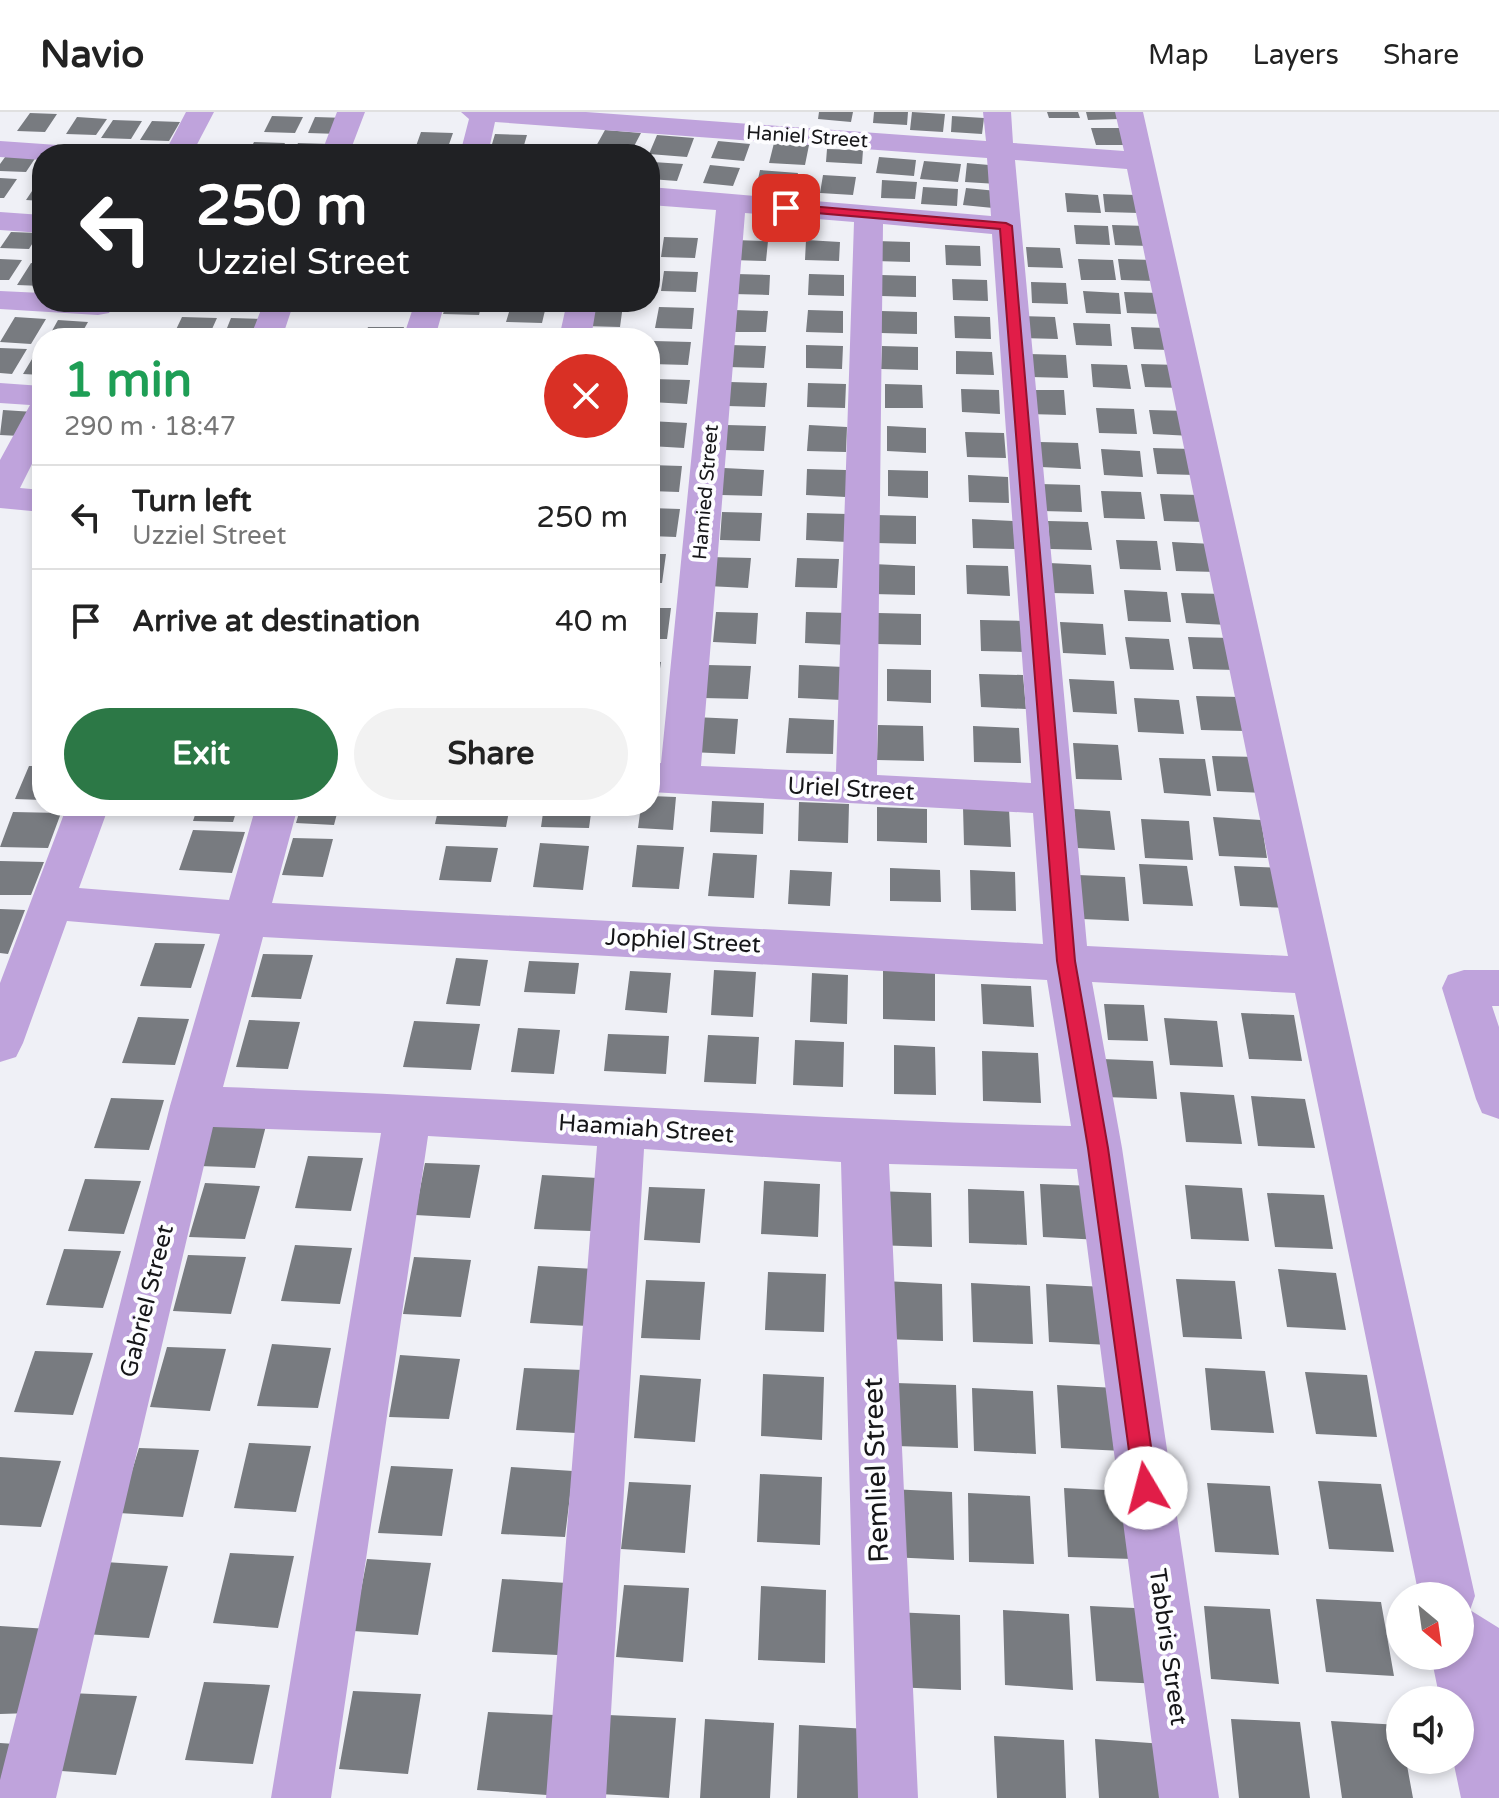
<!DOCTYPE html>
<html lang="en">
<head>
<meta charset="utf-8">
<style>
  body { margin:0; font-family:"Varela Round",sans-serif; background:#f2f2f2; color:#222; height:100vh; display:flex; flex-direction:column; font-size:30px; white-space:nowrap }
  * { box-sizing:border-box; margin:0 }
  p { font-size:26px; color:#767676 }
  .icon { flex:none; width:44px; height:44px; fill:none; stroke:currentColor; stroke-width:2; stroke-linecap:round; stroke-linejoin:round }
  .map { position:relative; flex:1; overflow:hidden }
  .drawer { position:absolute; left:32px; top:216px; width:628px; height:488px; display:flex; flex-direction:column; background:#fff; border-radius:32px; box-shadow:0 4px 12px #0003 }
  .drawer>* { flex:none }
  .hud { position:absolute; left:32px; top:32px; width:628px; height:168px; border-radius:32px; box-shadow:0 4px 12px #0003; background:#202124; color:#fff; overflow:hidden }
  .needle { width:52px; rotate:151deg }
  .fabs { position:absolute; left:1386px; top:1470px; display:grid; gap:16px }
  .fabs a { display:grid; place-items:center; width:88px; height:88px; border-radius:50%; background:#fff; box-shadow:0 4px 12px #0003; font-size:40px }
  .pin { position:absolute; display:grid; place-items:center; width:68px; height:68px; color:#fff; margin:-34px; border-radius:16px; box-shadow:0 4px 12px #0006 }
  .me { position:absolute; width:88px; margin:-44px; rotate:352deg; stroke-linejoin:round; filter:drop-shadow(0 0 6px #0008) }
  .turn { display:flex; align-items:center; gap:28px; height:168px; padding:0 32px; font-size:36px }
  .turn .icon { width:104px; height:104px; stroke-width:2.5 }
  .turn b { display:block; font-size:56px; line-height:68px }
  .round { display:grid; place-items:center; flex:none; width:84px; height:84px; border-radius:42px; background:#f2f2f2 }
  .summary { display:flex; align-items:center; justify-content:space-between; height:136px; padding:0 32px }
  h1 { font-size:48px; font-weight:700; line-height:60px; color:#1e9e55 }
  .cta { display:flex; gap:16px; margin-top:auto; padding:16px 32px }
  .cta a { flex:1; height:92px; border-radius:48px; background:#2c7846; color:#fff; font-size:32px; font-weight:700; line-height:92px; text-align:center }
  .cta a+a { background:#f2f2f2; color:#222 }
  ul { padding:0; list-style:none }
  li { display:flex; align-items:center; gap:24px; height:104px; padding:0 32px; border-top:2px solid #e0e0e0 }
  li div { flex:1 }
  li b { display:block; font-size:30px }
  li em { font-style:normal }
  header { display:flex; align-items:center; gap:48px; box-sizing:border-box; height:112px; padding:0 40px; background:#fff; border-bottom:2px solid #e0e0e0 }
  header strong { font-size:38px }
  nav { display:flex; gap:44px; margin-inline-start:auto; font-size:28px }
  .map>svg:first-child { display:block }
  .building { fill:#787b80 }
  .lines { fill:none; stroke-linecap:round; stroke-linejoin:round }
  .minor { fill:#bfa3dc; fill-rule:evenodd }
  .route { fill:#e11d48; stroke:#92132f; stroke-width:2 }
  .labels { text-anchor:middle; dominant-baseline:central; stroke-width:8; stroke-linejoin:round; paint-order:stroke }
  .far-street-label { font-size:20px; fill:#161619; stroke:#fdfdff }
  .street-label { font-size:24px; fill:#161619; stroke:#fdfdff }
  .near-street-label { font-size:28px; fill:#161619; stroke:#fdfdff }
</style>
</head>
<body>
<header>
<strong>Navio</strong>
<nav><a>Map</a><a>Layers</a><a>Share</a></nav>
</header>
<div class="map">
<svg width="1499" height="1686" viewBox="0 0 1499 1686">
  <rect width="100%" height="100%" fill="#eff0f6"/>
  <!-- building -->
  <path class="building" d="M819 0H853L851 10 818 7Z
    M874 0H908L907 13 873 11Z
    M912 0 945 2 943 20 910 18Z
    M1047 0H1078L1080 6H1049Z
    M1086 0H1117L1119 7 1088 8Z
    M30 1 57 2 45 20 17 19Z
    M272 4 303 5 295 21 264 20Z
    M952 4 984 6 982 22 951 20Z
    M77 5 107 7 96 23 66 22Z
    M315 5 346 6 339 22 308 21Z
    M113 8 142 9 131 27 101 26Z
    M152 9 180 10 169 29 140 28Z
    M1091 16H1122L1128 33H1096Z
    M605 18 641 21 631 40 595 36Z
    M421 20 453 21 447 38 415 37Z
    M495 22 527 23 522 40 490 39Z
    M657 23 694 26 687 45 649 42Z
    M718 29 750 32 744 49 711 46Z
    M254 30 285 31 280 42H248Z
    M298 31 329 32 325 42H293Z
    M774 31 809 33 805 53 769 51Z
    M827 37 863 38 862 52 826 50Z
    M8 41 38 42 26 60 0 59V52Z
    M879 45 916 48 914 64 876 61Z
    M924 49 961 52 958 70 920 67Z
    M653 50 683 52 677 69 650 67Z
    M967 51 1000 54 997 72 965 70Z
    M710 53 740 56 733 74 703 71Z
    M760 58 798 61 794 78 756 76Z
    M823 63 856 65 853 83 820 81Z
    M0 66 17 67 4 86H0Z
    M882 68 917 70 915 87 881 86Z
    M38 70H42V89L26 88Z
    M923 75 958 77 957 94 921 92Z
    M966 76 997 79 993 96 963 93Z
    M1065 81 1098 83 1101 101 1067 100Z
    M1103 82 1136 83 1139 101 1105 100Z
    M1074 113 1108 114 1110 133 1076 132Z
    M1112 113 1147 114 1150 134 1115 133Z
    M11 120 39 121 29 137 0 136Z
    M664 125 698 126 695 146 661 145Z
    M734 128 768 129 766 149 732 148Z
    M806 128 840 130 839 149 805 148Z
    M876 129 910 130V150L875 149Z
    M945 133 980 134 981 154 946 153Z
    M1026 135 1060 136 1063 156 1028 155Z
    M0 147 22 148 9 168H0Z
    M1078 147 1113 148 1116 168H1081Z
    M1118 147 1153 148 1156 169 1121 168Z
    M31 151 42 152V174L17 173Z
    M664 159 698 160 696 180 661 179Z
    M736 162 770 163 769 183 733 182Z
    M809 162 844 163V184L808 183Z
    M881 163 916 164V185L881 184Z
    M952 167 987 168 988 189 953 188Z
    M1031 170 1066 171 1068 192 1032 191Z
    M1083 179 1119 181 1121 202 1086 201Z
    M1124 180 1159 181 1162 202 1127 201Z
    M375 190H411L408 200 372 199Z
    M447 190H482L479 203 443 202Z
    M512 190H547L542 211 506 210Z
    M588 193H623L620 215 583 214Z
    M659 195 694 196 692 217 655 216Z
    M733 198 768 199 766 220H730Z
    M808 198 843 199V221L806 220Z
    M881 199 917 200V222L881 221Z
    M954 204 990 205 991 227 955 226Z
    M1020 204 1055 205 1058 227 1021 226Z
    M15 205 46 207 31 232 0 230Z
    M182 205 217 206 208 226H172Z
    M231 206 267 207 259 226H223Z
    M58 208 88 210 79 226H48Z
    M1073 211 1110 212 1112 234 1076 233Z
    M368 215H404L401 226H364Z
    M1131 215 1167 216 1171 238 1134 237Z
    M439 217 476 218 474 226H437Z
    M654 229 691 230 688 253 651 252Z
    M730 233 766 234 764 256 728 255Z
    M806 233 843 234 842 257 806 256Z
    M882 234 918 235V258L881 257Z
    M0 236 27 237 12 262 0 261Z
    M38 237H42V263L23 262Z
    M956 239 992 240 994 263 956 262Z
    M1029 242 1066 243 1068 266 1031 265Z
    M1091 252 1127 253 1131 277 1093 275Z
    M1141 252 1179 253 1182 276 1145 275Z
    M653 267 690 268 687 292 650 290Z
    M730 270 767 271 765 295 727 294Z
    M808 271 846 272 845 296 807 295Z
    M885 272 922 273 923 296H885Z
    M961 277 999 278 1000 302 962 300Z
    M1026 278H1064L1066 303 1028 302Z
    M1096 296 1134 297 1137 322 1099 321Z
    M3 298 34 300 20 324 0 323Z
    M1149 298 1188 299 1192 324 1153 322Z
    M650 309 687 311 684 336 650 334Z
    M727 313 766 314 764 339 725 338Z
    M809 313 847 315 846 340 807 339Z
    M887 314 926 316V341L887 339Z
    M965 320 1004 321 1006 346 967 345Z
    M1040 330 1078 331 1081 357 1041 355Z
    M1153 336 1192 337 1196 363 1157 362Z
    M1101 337 1140 339 1143 365 1104 363Z
    M650 353 682 354 679 380 650 379Z
    M724 356 764 358 762 384 721 383Z
    M807 357 846 358V385L806 383Z
    M888 358 928 359V386L888 384Z
    M968 363 1008 365 1009 391 969 390Z
    M1040 372 1080 373 1082 400 1042 399Z
    M1101 379 1141 380 1145 407 1104 406Z
    M1160 382 1200 383 1205 410 1164 409Z
    M650 396 680 397 676 425 650 424Z
    M722 400 762 401 760 429 720 428Z
    M807 401 848 402 847 430 806 428Z
    M876 403 916 404V432L876 431Z
    M972 407 1013 409 1015 437 973 436Z
    M1048 409 1088 410 1092 438 1050 437Z
    M1116 428 1157 429 1161 458 1120 457Z
    M1172 430 1213 432 1218 460 1176 459Z
    M650 442H666L662 471H650Z
    M709 445 751 446 748 476 707 474Z
    M797 446 839 447 837 476 795 475Z
    M1049 451 1091 453 1094 482 1052 481Z
    M873 452 915 454V483L873 482Z
    M966 453 1008 454 1010 484 967 482Z
    M1124 478 1167 480 1171 510 1128 509Z
    M1181 481 1224 482 1229 513 1186 511Z
    M650 496H671L667 527H650Z
    M716 500 758 501 756 532 713 530Z
    M806 500 849 501 848 533 805 531Z
    M878 501 921 502V533L877 532Z
    M980 508 1024 509 1025 540 981 539Z
    M1060 510 1103 512 1106 543 1063 541Z
    M1125 525 1169 527 1174 558 1130 557Z
    M1188 525 1232 526 1237 558 1193 557Z
    M650 549 661 550 656 583 650 582Z
    M707 553 751 554 748 587 703 586Z
    M799 553 844 555 842 588 798 586Z
    M887 557 931 558V591L887 589Z
    M979 562 1023 563 1026 597 981 595Z
    M1069 567 1114 569 1117 602 1073 600Z
    M1196 584 1241 585 1246 619 1201 618Z
    M1134 586 1179 588 1184 622 1138 620Z
    M694 605 738 607 735 642 690 640Z
    M789 606 834 608 833 642 786 641Z
    M878 613 923 614 924 649 877 648Z
    M973 614 1019 616 1021 651 974 650Z
    M1073 631 1118 633 1122 668 1076 667Z
    M1212 644 1258 645 1265 681 1217 679Z
    M1159 646 1205 647 1211 684 1164 681Z
    M29 654H42V688L15 687Z
    M650 684 676 685 673 718 638 716 641 694H650Z
    M712 689 764 691 763 722 710 720Z
    M799 690 849 692 848 731 798 729Z
    M198 694H238L233 710 193 709Z
    M301 694H339L334 713 296 711Z
    M439 694H510L506 715 435 712Z
    M544 694H592L589 716 541 715Z
    M877 695 927 697V731L877 729Z
    M963 695 1009 697 1011 735 964 733Z
    M1074 697 1110 699 1115 738 1077 736Z
    M13 700 61 701 48 736 0 735Z
    M1213 705 1261 708 1267 746 1219 744Z
    M1141 707 1189 709 1193 748 1145 746Z
    M193 718 245 720 232 761 179 758Z
    M293 726 333 727 323 765 282 763Z
    M540 731 589 734 583 778 533 775Z
    M637 733 684 735 679 777 632 775Z
    M446 734 498 736 491 770 439 768Z
    M713 741 757 743 754 786 708 784Z
    M0 749 44 750 31 783H0Z
    M1139 752 1187 754 1193 794 1143 792Z
    M1234 754 1283 756 1290 796 1240 794Z
    M890 756 940 758 941 790 890 789Z
    M790 758 832 760 830 794 788 792Z
    M970 758 1015 760 1016 799 971 798Z
    M1078 763 1125 765 1129 809 1082 807Z
    M0 797 25 798 8 842 0 841Z
    M155 831 205 832 191 876 140 874Z
    M263 842 313 843 301 887 251 885Z
    M456 846 488 848 480 894 446 892Z
    M529 849 579 851 575 882 524 880Z
    M714 858 756 860 753 905 711 903Z
    M883 858 935 859V909L883 907Z
    M630 859 671 861 667 901 625 898Z
    M812 861 848 863 847 912 810 910Z
    M981 872 1031 874 1034 915 983 912Z
    M1104 892 1144 893 1148 929 1108 928Z
    M1241 901 1294 903 1302 949 1249 947Z
    M138 905 189 907 175 953 122 951Z
    M1164 906 1217 909 1223 955 1170 953Z
    M249 908 300 910 288 957 236 955Z
    M414 909 480 912 471 958 403 955Z
    M518 916 560 918 554 962 511 960Z
    M608 922 669 924 666 962 604 959Z
    M708 923 759 925 756 972 704 970Z
    M795 928 844 930 843 975 793 973Z
    M894 933 935 935 936 983 894 982Z
    M982 939 1038 941 1041 991 983 989Z
    M1102 947 1153 949 1157 987 1106 985Z
    M1180 980 1234 983 1242 1032 1186 1030Z
    M1251 984 1305 987 1315 1036 1258 1034Z
    M111 986 164 988 149 1038 94 1036Z
    M214 1003 268 1006 255 1056 199 1054Z
    M308 1044 363 1046 351 1099 295 1096Z
    M425 1051 480 1053 470 1106 415 1103Z
    M542 1063 598 1066 591 1119 534 1117Z
    M85 1067 141 1069 124 1122 68 1119Z
    M764 1069 820 1072 818 1125 761 1122Z
    M205 1071 260 1074 245 1127 189 1125Z
    M1040 1072 1096 1074 1101 1128 1043 1125Z
    M1185 1073 1242 1076 1249 1129 1191 1127Z
    M649 1075 705 1077 700 1131 644 1128Z
    M968 1077 1024 1079 1027 1133 969 1131Z
    M875 1079 931 1081 932 1135 875 1133Z
    M1267 1081 1324 1083 1333 1137 1275 1135Z
    M295 1133 352 1136 340 1192 281 1189Z
    M64 1137 121 1139 103 1196 46 1193Z
    M188 1143 246 1145 231 1202 173 1199Z
    M414 1145 471 1148 461 1205 403 1202Z
    M538 1154 596 1157 588 1214 530 1211Z
    M1278 1157 1336 1161 1346 1218 1287 1215Z
    M768 1160 826 1162 824 1220 765 1218Z
    M1176 1167 1235 1169 1242 1227 1183 1225Z
    M646 1168 705 1170 700 1228 641 1226Z
    M884 1169 942 1172 943 1229 884 1227Z
    M971 1171 1030 1174 1033 1232 973 1230Z
    M1046 1172 1105 1175 1110 1233 1049 1230Z
    M272 1232 331 1236 318 1296 257 1294Z
    M167 1235 226 1237 210 1299 150 1295Z
    M35 1239 93 1241 73 1303 14 1300Z
    M400 1243 460 1247 449 1307 389 1305Z
    M524 1256 584 1258 576 1321 516 1318Z
    M1205 1256 1265 1259 1274 1321 1211 1318Z
    M1305 1260 1367 1263 1377 1325 1316 1322Z
    M763 1262 824 1265 822 1328 761 1324Z
    M640 1263 701 1267 695 1330 634 1326Z
    M896 1271 956 1273 958 1336 896 1334Z
    M1057 1273 1117 1276 1123 1339 1061 1336Z
    M972 1276 1033 1279 1036 1342 974 1339Z
    M249 1331 311 1334 296 1400 234 1396Z
    M139 1336 199 1338 183 1405 119 1401Z
    M0 1345 61 1349 41 1415 0 1413Z
    M391 1354 453 1357 442 1424 378 1421Z
    M511 1355 573 1359 565 1425 501 1422Z
    M760 1362 822 1365 820 1433 757 1430Z
    M1318 1369 1381 1372 1394 1440 1329 1437Z
    M629 1370 691 1373 685 1441 621 1437Z
    M1207 1371 1270 1374 1279 1443 1215 1440Z
    M1064 1376 1127 1379 1133 1447 1068 1445Z
    M890 1377 952 1380 954 1448 889 1445Z
    M968 1381 1030 1384 1034 1452 969 1450Z
    M230 1441 294 1444 278 1516 213 1511Z
    M367 1447 431 1451 418 1523 353 1519Z
    M105 1450 168 1454 149 1526 84 1522Z
    M502 1467 567 1471 558 1543 492 1540Z
    M624 1473 689 1476 683 1550 616 1545Z
    M761 1474 826 1478 825 1551 758 1548Z
    M1316 1487 1381 1490 1394 1564 1326 1560Z
    M1090 1494 1157 1497 1163 1572 1096 1569Z
    M1204 1494 1270 1497 1279 1572 1211 1567Z
    M1003 1498 1069 1502 1073 1578 1005 1573Z
    M893 1500 960 1503 961 1578 894 1575Z
    M0 1514 49 1517 31 1601 0 1602Z
    M204 1570 270 1573 253 1652 185 1648Z
    M353 1579 421 1582 408 1662 339 1657Z
    M70 1581 137 1584 116 1663 48 1658Z
    M488 1600 555 1603 547 1683 477 1678Z
    M608 1603 676 1606 669 1686 600 1682Z
    M705 1607 774 1611 770 1686H700Z
    M1231 1607 1300 1610 1310 1686H1239Z
    M1331 1609 1400 1613V1648H1406L1413 1686H1342Z
    M799 1613 868 1617 867 1686H797Z
    M994 1624 1064 1628 1066 1686H997Z
    M1095 1627 1164 1632 1169 1686H1099Z
    M0 1631 15 1632 18 1686H0Z"/>
  <g class="lines">
    <!-- minor -->
    <path class="minor" d="M186 0H214L192 42H164Z
      M337 0H365L349 42H321Z
      M461 0H586L986 29 983 0H1011L1013 31 1124 39 1115 0H1143L1475 1484 1470 1498 1499 1516V1686H1461L1453 1648H1460V1588H1440L1431 1544H1460V1484H1419L1295 881 1092 870 1122 1036 1219 1686H1159L1077 1057 889 1052 918 1686H858L841 1050 644 1037 606 1686H546L597 1034 428 1024 331 1686H271L381 1021 213 1015 56 1686H0V1668L170 994 220 822 67 809 23 931 16 945 0 950V871L67 694H109L79 776 229 788 256 694H298L272 791 1043 832 1033 701 650 680V652L661 651 716 98 650 93V75L991 104 987 46 495 10 488 42H460L469 7ZM1015 48 1127 57 1288 844 1087 834ZM745 101 854 110 836 660 701 654ZM883 112 992 122 1031 671 877 663ZM263 825 1047 868 1071 1014C788 1007 506 985 223 975Z
      M0 29 72 34 82 36 86 42H42V48L0 45Z
      M0 100 42 103V121L0 118Z
      M0 179 42 181V190H111L113 194 109 201 98 203 0 197Z
      M264 190H294L282 226H250Z
      M415 190H445L435 226H403Z
      M567 190H597L591 226H559Z
      M0 271 42 274V332L20 376 42 378V400L0 396V348L30 293 0 291Z
      M1464 858H1499V894H1492L1499 915V1007L1482 1001 1476 987 1442 876 1448 863Z"/>
  </g>
  <!-- route -->
  <path class="route" d="M786 92 1006 111 1012 114 1075 849 1108 1036 1157 1376 1154 1384 1146 1388 1138 1384 1134 1376 1088 1036 1057 849 1000 117 782 98V93Z"/>
  <g class="labels">
    <!-- far-street labels -->
    <g class="far-street-label">
      <text transform="translate(807 25) rotate(4)">Haniel Street</text>
      <text transform="translate(706 380) rotate(-85)">Hamied Street</text>
    </g>
    <!-- street labels -->
    <g class="street-label">
      <text transform="translate(851 677) rotate(3)">Uriel Street</text>
      <text transform="translate(683 829) rotate(3)">Jophiel Street</text>
      <text transform="translate(646 1017) rotate(4)">Haamiah Street</text>
      <text transform="translate(147 1189) rotate(-76)">Gabriel Street</text>
      <text transform="translate(1168 1535) rotate(82)">Tabbris Street</text>
    </g>
    <!-- near-street labels -->
    <g class="near-street-label">
      <text transform="translate(876 1358) rotate(-92)">Remliel Street</text>
    </g>
  </g>
</svg>
<div class="fabs">
<a><svg class="needle" viewBox="-14 -14 28 28"><path d="M0-13l5 13h-10z" fill="#e53935"/><path d="M0 13l5-13h-10z" fill="#767676"/></svg></a>
<a><svg class="icon" aria-label="sound" viewBox="0 0 24 24"><path d="M4 9h4l5-4v14l-5-4H4zM17 9q2 3 0 6"/></svg></a>
</div>
<div class="pin" style="left:786px;top:96px;background:#d93025"><svg class="icon" aria-label="arrive" viewBox="0 0 24 24"><path d="M6 21V4h12l-3 4 3 4H6"/></svg></div>
<svg class="me" style="left:1146px;top:1376px" viewBox="-20 -20 40 40"><circle r="19" fill="#fff"/><path d="M0-13L10 11 0 6-10 11z" fill="#e11d48"/></svg>
<div class="hud">
<div class="turn"><svg class="icon" aria-label="left" viewBox="0 0 24 24"><path d="M17 20v-9H6M10 6l-5 5 5 5"/></svg><div><b>250 m</b>Uzziel Street</div></div>
</div>
<section class="drawer">
<div class="summary"><div><h1>1 min</h1><p>290 m · 18:47</p></div><a class="round" style="background:#d93025;color:#fff"><svg class="icon" aria-label="close" viewBox="0 0 24 24"><path d="M6 6l12 12M18 6L6 18"/></svg></a></div>
<ul>
<li><svg class="icon" aria-label="left" viewBox="0 0 24 24"><path d="M17 20v-9H6M10 6l-5 5 5 5"/></svg><div><b>Turn left</b><p>Uzziel Street</p></div><em>250 m</em></li>
<li><svg class="icon" aria-label="arrive" viewBox="0 0 24 24"><path d="M6 21V4h12l-3 4 3 4H6"/></svg><div><b>Arrive at destination</b></div><em>40 m</em></li>
</ul>
<div class="cta"><a>Exit</a><a>Share</a></div>
</section>
</div>
</body>
</html>
